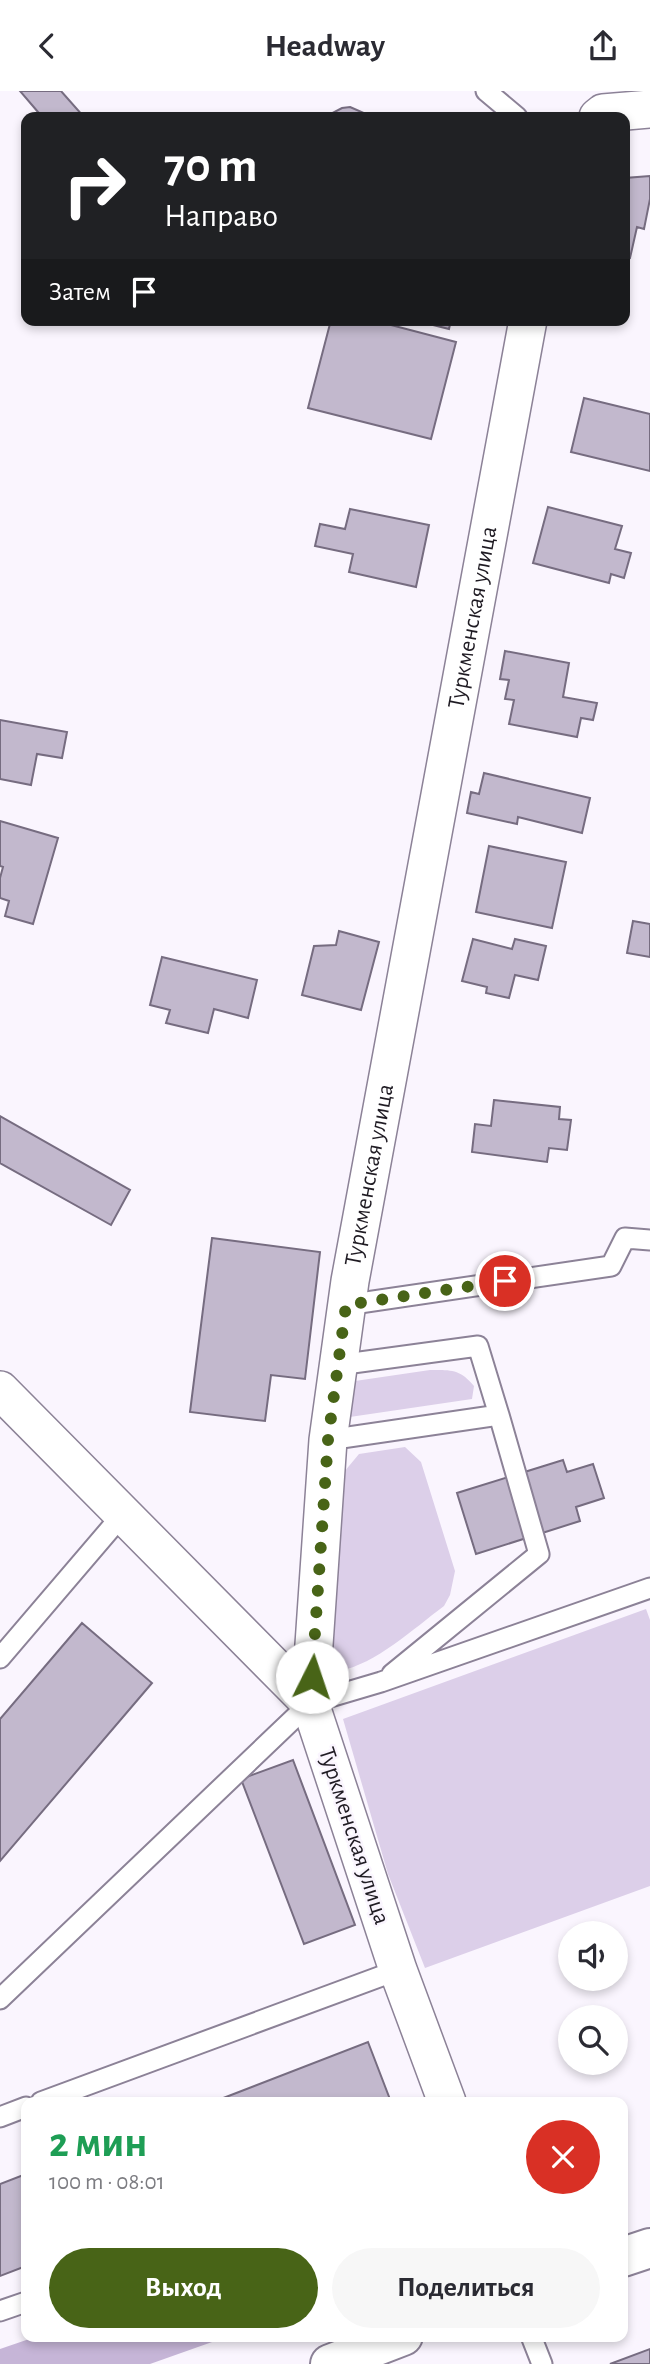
<!DOCTYPE html>
<html lang="ru">
<head>
<meta charset="utf-8">
<style>
  body { margin:0; font-family:"Alegreya Sans",sans-serif; background:#f7f7f7; color:#2b2b33; height:100vh; display:flex; flex-direction:column; font-size:26px; white-space:nowrap }
  * { box-sizing:border-box; margin:0 }
  p { font-size:23px; color:#7c7c81 }
  .icon { flex:none; width:38px; height:38px; fill:none; stroke:currentColor; stroke-width:2; stroke-linecap:round; stroke-linejoin:round }
  .map { position:relative; flex:1; overflow:hidden }
  .drawer { position:absolute; left:21px; top:2006px; width:607px; height:245px; display:flex; flex-direction:column; background:#fff; border-radius:14px; box-shadow:0 4px 10px #0003 }
  .drawer>* { flex:none }
  .guide { position:absolute; left:21px; top:21px; width:609px; height:214px; border-radius:14px; box-shadow:0 4px 10px #0003; background:#202124; color:#fff; overflow:hidden }
  .fabs { position:absolute; left:558px; top:1830px; display:grid; gap:14px }
  .fabs a { display:grid; place-items:center; width:70px; height:70px; border-radius:50%; background:#fff; box-shadow:0 4px 10px #0003; font-size:35px }
  .pin { position:absolute; display:grid; place-items:center; width:60px; height:60px; color:#fff; margin:-30px; border:4px solid #fff; border-radius:50%; box-shadow:0 2px 7px #0007 }
  .me { position:absolute; width:77px; margin:-38px; rotate:4deg; stroke-linejoin:round; filter:drop-shadow(0 0 5px #0008) }
  .turn { display:flex; align-items:center; gap:24px; height:147px; padding:0 28px; font-size:32px }
  .turn .icon { width:91px; height:91px; stroke-width:2.5 }
  .turn b { display:block; font-size:49px; line-height:60px }
  .then { display:flex; align-items:center; height:66px; padding:0 28px; background:#0003; gap:14px; font-size:26px }
  .round { display:grid; place-items:center; flex:none; width:74px; height:74px; border-radius:37px; background:#f7f7f7 }
  .head { display:flex; align-items:center; justify-content:space-between; height:119px; padding:0 28px }
  h1 { font-size:42px; font-weight:700; line-height:52px; color:#1e9e55 }
  .cta { display:flex; gap:14px; margin-top:auto; padding:14px 28px }
  .cta a { flex:1; height:80px; border-radius:42px; background:#486417; color:#fff; font-size:28px; font-weight:700; line-height:80px; text-align:center }
  .cta a+a { background:#f7f7f7; color:#2b2b33 }
  header { display:flex; justify-content:space-between; align-items:center; height:91px; padding:0 28px; background:#fff; font-size:32px; font-weight:700 }
  .map>svg:first-child { display:block }
  .green { fill:#dccfe9 }
  .forest { fill:#c6b5d7 }
  .building { fill:#c2b8cd; stroke:#766c80; stroke-width:2 }
  .lines { fill:none; stroke-linecap:round; stroke-linejoin:round }
  .service-casing { stroke:#8c8297; stroke-width:23 }
  .minor-casing { stroke:#8c8297; stroke-width:40 }
  .tertiary-casing { stroke:#8c8297; stroke-width:42 }
  .service { stroke:#fff; stroke-width:19 }
  .minor { stroke:#fff; stroke-width:37 }
  .tertiary { stroke:#fff; stroke-width:38 }
  .route { stroke:#486417; stroke-width:12; stroke-dasharray:0 21.6 }
  .labels { text-anchor:middle; dominant-baseline:central; stroke-width:5; stroke-linejoin:round; paint-order:stroke }
  .street-label { font-size:24px; fill:#1f1b23; stroke:#faf5fe }
</style>
</head>
<body>
<header><svg class="icon" aria-label="back" viewBox="0 0 24 24"><path d="M15 5l-7 7 7 7"/></svg>Headway<svg class="icon" aria-label="share" viewBox="0 0 24 24"><path d="M12 15V3M7 8l5-5 5 5M5 13v7h14v-7"/></svg></header>
<div class="map">
<svg width="650" height="2273" viewBox="0 0 650 2273">
  <rect width="100%" height="100%" fill="#faf5fe"/>
  <!-- green -->
  <path class="green" d="M430 1279C451 1279 460 1278 474 1295L472 1308 343 1327 346 1299 355 1290Z
    M405 1356 421 1371 455 1480 450 1504 444 1515C413 1538 376 1573 339 1580L322 1570 334 1403 344 1381 359 1363Z
    M646 1518 650 1529V1795L425 1877 388 1783 343 1628Z"/>
  <!-- forest -->
  <path class="forest" d="M38 2245H229L150 2273H0V2258Z"/>
  <!-- building -->
  <path class="building" d="M20 0H61L84 26H32L38 21Z
    M350 16 364 22 368 26H325L342 17Z
    M650 85V108L644 138 637 136 630 167 625 165V87Z
    M331 229H372L456 251 431 348 308 317Z
    M413 229H451L449 238Z
    M584 307 650 323V380L571 361Z
    M548 416 622 435 615 458 631 462 624 487 611 483 609 492 533 472Z
    M350 418 429 434 416 496 349 481 353 463 315 455 320 433 345 438Z
    M505 560 569 572 563 606 597 612 593 629 581 627 577 646 509 633 514 609 505 608 509 589 500 588Z
    M0 629 67 641 62 667 37 663 31 694 0 688Z
    M484 682 590 707 582 742 518 726 517 733 467 722 471 701 479 703Z
    M0 730 58 747 33 833 5 825 9 810 0 807V787L3 776 0 775Z
    M489 755 566 771 552 837 476 821Z
    M633 830 650 833V866L627 862Z
    M339 840 379 851 361 919 302 904 314 855 336 854Z
    M473 848 512 858 515 848 546 855 538 889 515 884 509 907 486 902 487 896 462 890Z
    M162 866 257 889 248 927 214 918 208 942 166 932 170 919 150 914Z
    M494 1009 560 1016 559 1028 571 1029 567 1059 549 1057 547 1071 472 1061 475 1033 491 1035Z
    M0 1025 130 1099 111 1134 0 1072Z
    M212 1147 320 1161 305 1288 271 1284 265 1330 190 1321Z
    M563 1369 567 1381 593 1373 604 1407 576 1416 580 1430 476 1463 457 1402Z
    M82 1532 152 1592 0 1770V1628Z
    M293 1669 355 1834 304 1853 241 1688Z
    M368 1951 391 2011H213Z
    M26 2083V2175L0 2185V2093Z
    M650 2258V2273H610Z"/>
  <g class="lines">
    <defs>
      <path id="service" d="M486 0 517 26
        M346 1214 611 1175 625 1147 650 1149
        M338 1274 478 1255 499 1324
        M328 1349 499 1324 539 1463 392 1583
        M0 1567 123 1423
        M0 1908 310 1612 381 1591 650 1497
        M41 2011 398 1879
        M0 2026 26 2016
        M0 2220 26 2211
        M531 2245 542 2273"/>
      <g id="minor">
        <path d="M598 26 603 22 650 18"/>
        <path d="M0 1299 310 1612"/>
        <path id="s1" d="M447 2011 398 1879 310 1612 328 1349 350 1190 528 229"/>
      </g>
      <path id="tertiary" d="M623 2166 650 2157
        M330 2273 403 2245"/>
    </defs>
    <!-- service casing -->
    <use href="#service" class="service-casing"/>
    <!-- minor casing -->
    <use href="#minor" class="minor-casing"/>
    <!-- tertiary casing -->
    <use href="#tertiary" class="tertiary-casing"/>
    <!-- service -->
    <use href="#service" class="service"/>
    <!-- minor -->
    <use href="#minor" class="minor"/>
    <!-- tertiary -->
    <use href="#tertiary" class="tertiary"/>
  </g>
  <g class="lines">
    <!-- route -->
    <path class="route" d="M312 1586 328 1349 346 1214 505 1190"/>
  </g>
  <g class="labels">
    <!-- street labels -->
    <g class="street-label">
      <text stroke="none"><textPath href="#s1" startOffset="1521">Туркменская улица</textPath></text>
      <text stroke="none"><textPath href="#s1" startOffset="954">Туркменская улица</textPath></text>
      <text transform="translate(354 1745) rotate(72)">Туркменская улица</text>
    </g>
  </g>
</svg>
<div class="fabs">
<a><svg class="icon" aria-label="sound" viewBox="0 0 24 24"><path d="M4 9h4l5-4v14l-5-4H4zM17 9q2 3 0 6"/></svg></a>
<a><svg class="icon" aria-label="search" viewBox="0 0 24 24"><circle cx="10" cy="10" r="6"/><path d="M15 15l6 6"/></svg></a>
</div>
<div class="pin" style="left:505px;top:1190px;background:#d93025"><svg class="icon" aria-label="arrive" viewBox="0 0 24 24"><path d="M6 21V4h12l-3 4 3 4H6"/></svg></div>
<svg class="me" style="left:312px;top:1586px" viewBox="-20 -20 40 40"><circle r="19" fill="#fff"/><path d="M0-13L10 11 0 6-10 11z" fill="#486417"/></svg>
<div class="guide">
<div class="turn"><svg class="icon" aria-label="right" viewBox="0 0 24 24"><path d="M7 20v-9h11M14 6l5 5-5 5"/></svg><div><b>70 m</b>Направо</div></div>
<div class="then">Затем<svg class="icon" aria-label="arrive" viewBox="0 0 24 24"><path d="M6 21V4h12l-3 4 3 4H6"/></svg></div>
</div>
<section class="drawer">
<div class="head"><div><h1>2 мин</h1><p>100 m · 08:01</p></div><a class="round" style="background:#d93025;color:#fff"><svg class="icon" aria-label="close" viewBox="0 0 24 24"><path d="M6 6l12 12M18 6L6 18"/></svg></a></div>
<div class="cta"><a>Выход</a><a>Поделиться</a></div>
</section>
</div>
</body>
</html>
